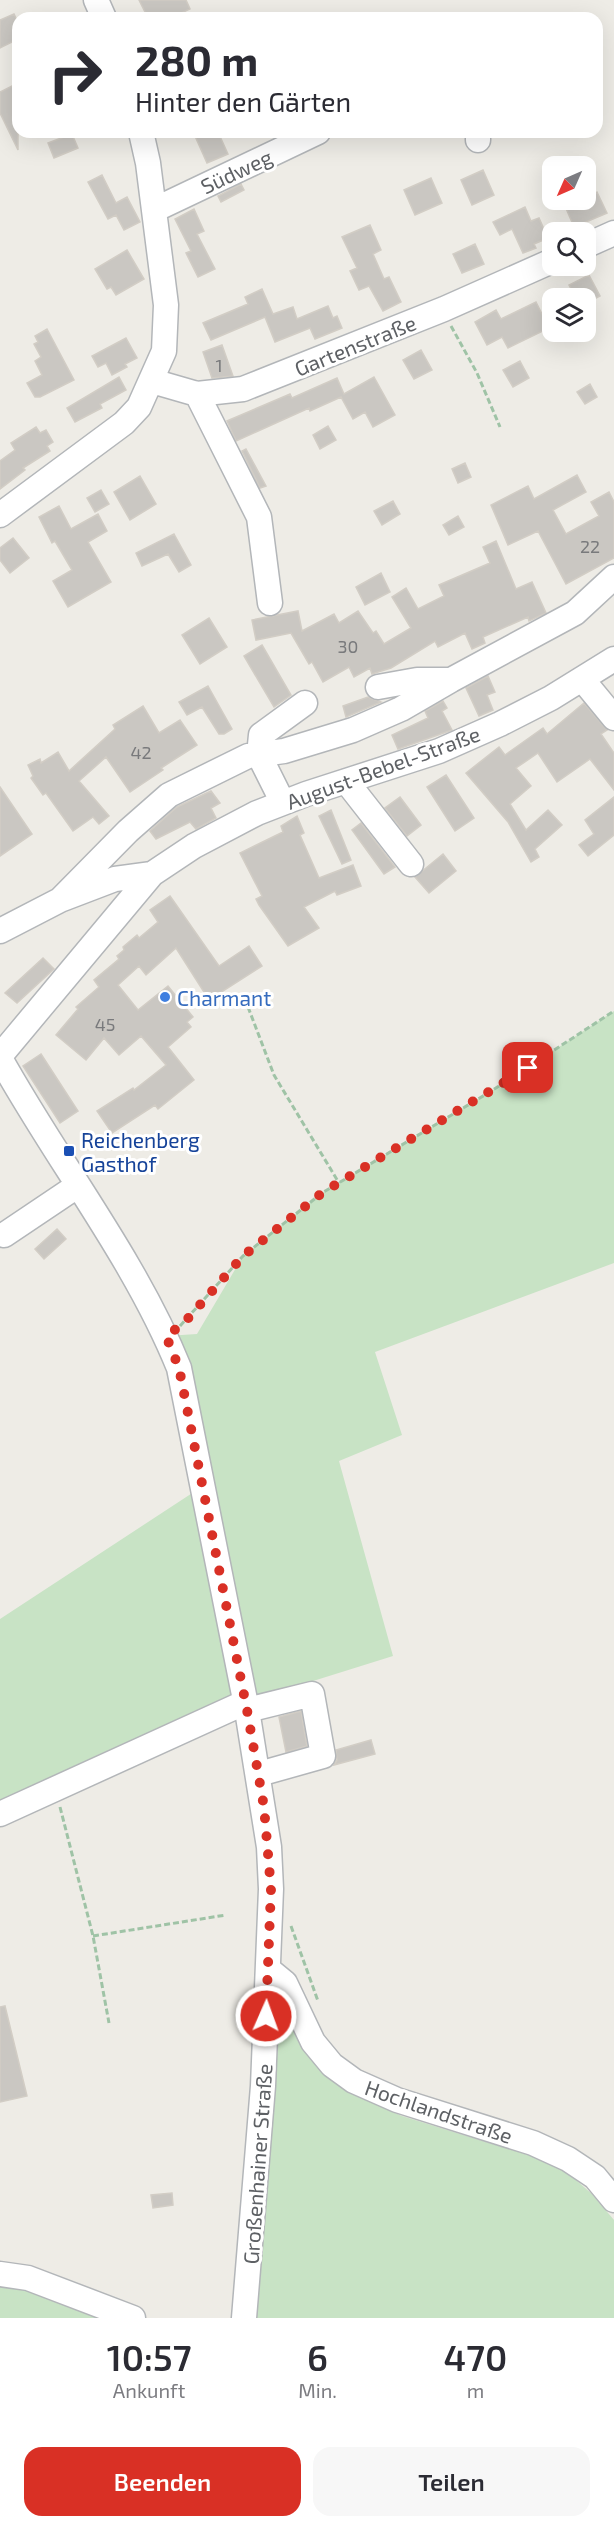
<!DOCTYPE html>
<html lang="de">
<head>
<meta charset="utf-8">
<style>
  body { margin:0; font-family:"Exo 2",sans-serif; background:#f7f7f7; color:#2b2b33; height:100vh; display:flex; flex-direction:column; font-size:22px; white-space:nowrap }
  * { box-sizing:border-box; margin:0 }
  p { font-size:20px; color:#7c7c81 }
  .icon { flex:none; width:33px; height:33px; fill:none; stroke:currentColor; stroke-width:2; stroke-linecap:round; stroke-linejoin:round }
  .map { position:relative; height:2318px; overflow:hidden }
  .sheet { display:flex; flex-direction:column; background:#fff; flex:1 }
  .sheet>* { flex:none }
  .top-card { position:absolute; left:12px; top:12px; width:591px; height:126px; border-radius:18px; box-shadow:0 6px 24px #0002; background:#fff; color:#2b2b33; overflow:hidden }
  .needle { width:39px; rotate:225deg }
  .tools { position:absolute; left:542px; top:156px; display:grid; gap:12px }
  .tools a { display:grid; place-items:center; width:54px; height:54px; border-radius:12px; background:#fff; box-shadow:0 6px 24px #0002; font-size:30px }
  .pin { position:absolute; display:grid; place-items:center; width:51px; height:51px; color:#fff; margin:-26px; border-radius:12px; box-shadow:0 3px 9px #0006 }
  .me { position:absolute; width:66px; margin:-33px; rotate:2deg; stroke-linejoin:round; filter:drop-shadow(0 0 4px #0008) }
  .turn { display:flex; align-items:center; gap:21px; height:126px; padding:0 24px; font-size:27px }
  .turn .icon { width:78px; height:78px; stroke-width:2.5 }
  .turn b { display:block; font-size:42px; line-height:51px }
  .eta { display:flex; justify-content:space-evenly; align-items:center; height:102px; text-align:center }
  .eta b { font-size:36px; font-weight:600; line-height:42px }
  .primary-button { display:flex; gap:12px; margin-top:auto; padding:12px 24px }
  .primary-button a { flex:1; height:69px; border-radius:18px; background:#d93025; color:#fff; font-size:24px; font-weight:600; line-height:69px; text-align:center }
  .primary-button a+a { background:#f7f7f7; color:#2b2b33 }
  .map>svg:first-child { display:block }
  .green { fill:#c8e3c5 }
  .building { fill:#cac7c2; stroke:#d2cdc5; stroke-width:1.5 }
  .lines { fill:none; stroke-linecap:round; stroke-linejoin:round }
  .minor-casing { stroke:#b3b6b9; stroke-width:27 }
  .path { stroke:#9fc3a6; stroke-width:3; stroke-dasharray:6 3; stroke-linecap:butt }
  .minor { stroke:#fff; stroke-width:24 }
  .route { stroke:#d93025; stroke-width:10; stroke-dasharray:0 18 }
  .shop-dot { fill:#3f7fe0; stroke:#fff; stroke-width:2 }
  .transit-dot { fill:#1a4fb4; stroke:#fff; stroke-width:2 }
  .labels { text-anchor:middle; dominant-baseline:central; stroke-width:6; stroke-linejoin:round; paint-order:stroke }
  .number-label { font-size:18px; fill:#797a7c }
  .street-label { font-size:21px; fill:#5e6165; stroke:#fff }
  .shop-label { font-size:21px; fill:#366cbe; stroke:#fff; text-anchor:start }
  .transit-label { font-size:21px; fill:#164399; stroke:#fff; text-anchor:start }
</style>
</head>
<body>
<div class="map">
<svg width="614" height="2318" viewBox="0 0 614 2318">
  <rect width="100%" height="100%" fill="#eeece6"/>
  <!-- green -->
  <path class="green" d="M614 1011V1263L375 1352 402 1435 339 1461 393 1656 246 1702 0 1808V1619L203 1486 166 1336 197 1334 243 1256 322 1193 493 1090Z
    M282 2006 311 2060 327 2077 352 2094 402 2116 541 2159 569 2174 592 2194 614 2220V2318H244Z
    M0 2284 56 2289 133 2318H0Z"/>
  <!-- building -->
  <path class="building" d="M139 0H186L190 9 171 18H148Z
    M14 14 18 22V39L0 48V20Z
    M18 83V150L0 113V92Z
    M203 132H218L228 154 207 163 195 136Z
    M72 134 78 148 54 158 48 143Z
    M483 170 494 195 472 205 461 180Z
    M102 175 116 203 127 197 140 222 124 230 116 215 108 219 88 182Z
    M431 178 442 203 415 215 404 190Z
    M241 184 244 190 221 202 218 196Z
    M597 192 607 213 574 227 565 206 585 200Z
    M525 207 531 221 539 218 548 238 534 244 536 248 523 253 512 229 500 235 493 222Z
    M194 209 204 231 197 234 215 269 198 277 186 253 191 251 175 219Z
    M370 225 381 250 373 254 384 279 389 277 401 302 383 311 369 286 359 290 350 271 357 268 342 237Z
    M475 244 484 264 462 273 453 254Z
    M127 250 144 279 116 295 111 287 107 289 95 269Z
    M589 275 600 296 585 304V298H576L569 285Z
    M262 289 273 314 293 307 297 319 328 306 333 318 337 316 342 328 315 339 310 328 275 342 265 317 211 340 203 323 248 304 245 297Z
    M536 302 549 328 508 348 502 337 487 345 475 322 496 310 501 319Z
    M47 329 74 380 40 397H35L27 383 42 375 35 361 41 357 34 344 38 342 35 336Z
    M126 338 137 358 125 364 127 367 112 375 106 363 98 367 92 356Z
    M222 345 233 376 212 378 203 352Z
    M421 350 432 370 414 379 403 360Z
    M520 361 529 378 513 387 503 370Z
    M119 377 126 390 100 404 102 408 75 422 67 408Z
    M374 377 395 415 373 427 365 412 353 419 341 397 310 411 309 408 236 441 227 421 290 394 292 398 337 378 344 394Z
    M590 384 597 397 585 404 577 392Z
    M328 426 336 440 320 449 313 435Z
    M36 427 40 433 46 430 53 442 47 446 50 451 23 468 25 470 0 489V461L15 450 11 443Z
    M246 449 266 486 260 488 242 451Z
    M465 463 471 477 458 483 452 469Z
    M577 475 586 492 553 510 566 534 599 516 591 502 609 492 614 502V558L566 584 538 531 508 545 491 505 528 486 534 499Z
    M140 476 156 504 130 520 114 492Z
    M101 490 109 504 95 512 87 498Z
    M393 501 400 514 382 525 374 511Z
    M59 506 71 529 98 514 107 531 88 542 111 582 68 607 53 581 72 570 55 541 52 543 39 517Z
    M458 516 464 527 449 535 443 525Z
    M174 534 191 565 179 572 168 554 142 566 136 553Z
    M13 538 29 558 10 573 0 560V548Z
    M496 541 516 589 532 582 546 613 529 621 528 617 483 637 485 643 472 649 465 633 438 647 435 641 391 668 378 672 372 674 370 668 354 677 349 667 323 682 312 662 309 664 291 633 256 640 252 620 298 611 302 631 334 614 339 623 358 611 373 633 376 631 384 644 411 628 392 597 406 588 418 609 444 596 439 585 490 563 483 547Z
    M381 573 390 592 365 605 356 587Z
    M209 618 227 647 200 664 182 635Z
    M262 645 291 695 274 707 244 656Z
    M488 676 495 692 487 695 493 710 479 716 466 688Z
    M208 686 232 729 224 734H219L202 707 187 715 179 702Z
    M368 697 381 702 346 717 343 706Z
    M443 701 447 708 442 711 452 730 398 749 392 735 428 718 425 711Z
    M584 703 607 730 601 734 614 753V790L590 759 557 782 538 753 516 768 531 786 510 804 526 830 548 810 562 825 535 849 539 857 531 862 508 822 466 773 499 747 505 755 543 728 547 734Z
    M143 706 159 733 180 720 197 745 161 768 163 770 130 792 106 757 79 781 109 816 99 824 93 817 73 831 46 793 43 795 31 778 33 776 28 765 40 759 41 763 58 752 69 771 115 729 113 725Z
    M446 775 474 818 455 831 427 787Z
    M0 787 32 834 0 856Z
    M211 791 220 803 211 808 216 818 196 829 190 822 156 839 150 831 177 807Z
    M400 797 421 825 407 836 385 808Z
    M614 797V835L588 856 579 845 594 834 585 820Z
    M331 810 351 860 342 864 319 816Z
    M297 816 304 833 300 835 319 878 353 865 361 886 337 895 335 891 304 907 319 928 288 946 259 905 256 899 262 896 240 853 283 832 281 826Z
    M361 823 395 867 384 874 352 830Z
    M443 854 456 871 429 893 415 877Z
    M170 896 219 966 249 946 262 966 209 1000 176 948 146 975 139 966 118 985 138 1010 168 986 193 1017 187 1022 191 1027 168 1047 194 1080 158 1109 155 1105 112 1133 97 1111 133 1088 134 1090 166 1065 141 1036 119 1055 104 1038 86 1060 56 1035 78 1009 76 1007 99 987 94 980 119 959 117 956 124 950 123 947 137 935 139 938 158 922 150 910Z
    M43 958 54 969 17 1003 5 993Z
    M41 1054 78 1111 60 1123 23 1066Z
    M57 1229 66 1239 44 1259 35 1249Z
    M301 1711 307 1746 286 1752 279 1717Z
    M371 1740 375 1754 334 1765 337 1760 336 1750Z
    M5 2006 27 2096 0 2102V2007Z
    M172 2193 173 2205 153 2208 151 2195Z"/>
  <g class="lines">
    <defs>
      <path id="minor" d="M96 0 104 18
        M478 132V140
        M154 210 318 132
        M585 246 614 233
        M152 381 197 394 243 389 444 309 552 261
        M197 394 259 517 270 603
        M0 515 124 423 139 407 164 351 166 305 148 163 141 132
        M582 679 614 718
        M378 687 417 680H448
        M259 755 261 735 305 703
        M259 755 283 803
        M346 781 411 864
        M60 900 128 831 169 795 248 756 284 751 353 730 401 709 451 680 575 613 614 577
        M0 931 60 900 115 879 152 874
        M0 1056 152 874 194 846 257 813 306 794 439 751 500 724 551 698 614 659
        M0 1058C57 1161 135 1259 179 1368L247 1710 269 1847 271 1889 263 2086 244 2318
        M4 1235 77 1186
        M247 1710 312 1694 323 1756 259 1774
        M0 1814 246 1702
        M268 1969 285 1983 313 2042 332 2065 354 2081 397 2100 533 2143 568 2159 595 2177 614 2200
        M0 2274 28 2278 133 2318"/>
    </defs>
    <!-- minor casing -->
    <use href="#minor" class="minor-casing"/>
    <!-- path -->
    <path class="path" d="M451 326 477 373 500 427
      M248 1007 274 1075 339 1183
      M180 1326 243 1256 322 1193 493 1090 614 1011
      M60 1807 93 1936 109 2023
      M291 1926 318 2001
      M93 1936 226 1915"/>
    <!-- minor -->
    <use href="#minor" class="minor"/>
  </g>
  <g class="lines">
    <!-- route -->
    <path class="route" d="M266 2016 271 1889 264 1807 247 1710 179 1368 166 1336 183 1324 243 1256 322 1193 528 1068"/>
  </g>
  <!-- markers -->
  <circle class="shop-dot" cx="165" cy="997" r="6"/>
  <rect class="transit-dot" x="63" y="1145" width="12" height="12" rx="3"/>
  <g class="labels">
    <!-- number labels -->
    <g class="number-label">
      <text x="219" y="365">1</text>
      <text x="590" y="546">22</text>
      <text x="348" y="646">30</text>
      <text x="141" y="752">42</text>
      <text x="105" y="1024">45</text>
    </g>
    <!-- street labels -->
    <g class="street-label">
      <text transform="translate(236 171) rotate(-25)">Südweg</text>
      <text transform="translate(355 345) rotate(-22)">Gartenstraße</text>
      <text transform="translate(383 767) rotate(-20)">August-Bebel-Straße</text>
      <text transform="translate(439 2111) rotate(19)">Hochlandstraße</text>
      <text transform="translate(257 2164) rotate(-86)">Großenhainer Straße</text>
    </g>
    <!-- shop labels -->
    <g class="shop-label">
      <text x="177" y="997">Charmant</text>
    </g>
    <!-- transit labels -->
    <g class="transit-label">
      <text x="81" y="1139">Reichenberg<tspan x="81" dy="24">Gasthof</tspan></text>
    </g>
  </g>
</svg>
<div class="tools">
<a><svg class="needle" viewBox="-14 -14 28 28"><path d="M0-13l5 13h-10z" fill="#e53935"/><path d="M0 13l5-13h-10z" fill="#7c7c81"/></svg></a>
<a><svg class="icon" aria-label="search" viewBox="0 0 24 24"><circle cx="10" cy="10" r="6"/><path d="M15 15l6 6"/></svg></a>
<a><svg class="icon" aria-label="layers" viewBox="0 0 24 24"><path d="M12 4l9 5-9 5-9-5zM3 14l9 5 9-5"/></svg></a>
</div>
<div class="pin" style="left:528px;top:1068px;background:#d93025"><svg class="icon" aria-label="arrive" viewBox="0 0 24 24"><path d="M6 21V4h12l-3 4 3 4H6"/></svg></div>
<svg class="me" style="left:266px;top:2016px" viewBox="-20 -20 40 40"><circle r="17" fill="#d93025" stroke="#fff" stroke-width="3"/><path d="M0-11L8 9 0 5-8 9z" fill="#fff"/></svg>
<div class="top-card">
<div class="turn"><svg class="icon" aria-label="right" viewBox="0 0 24 24"><path d="M7 20v-9h11M14 6l5 5-5 5"/></svg><div><b>280 m</b>Hinter den Gärten</div></div>
</div>
</div>
<section class="sheet">
<div class="eta">
<div><b>10:57</b><p>Ankunft</p></div>
<div><b>6</b><p>Min.</p></div>
<div><b>470</b><p>m</p></div>
</div>
<div class="primary-button"><a>Beenden</a><a>Teilen</a></div>
</section>
</body>
</html>
